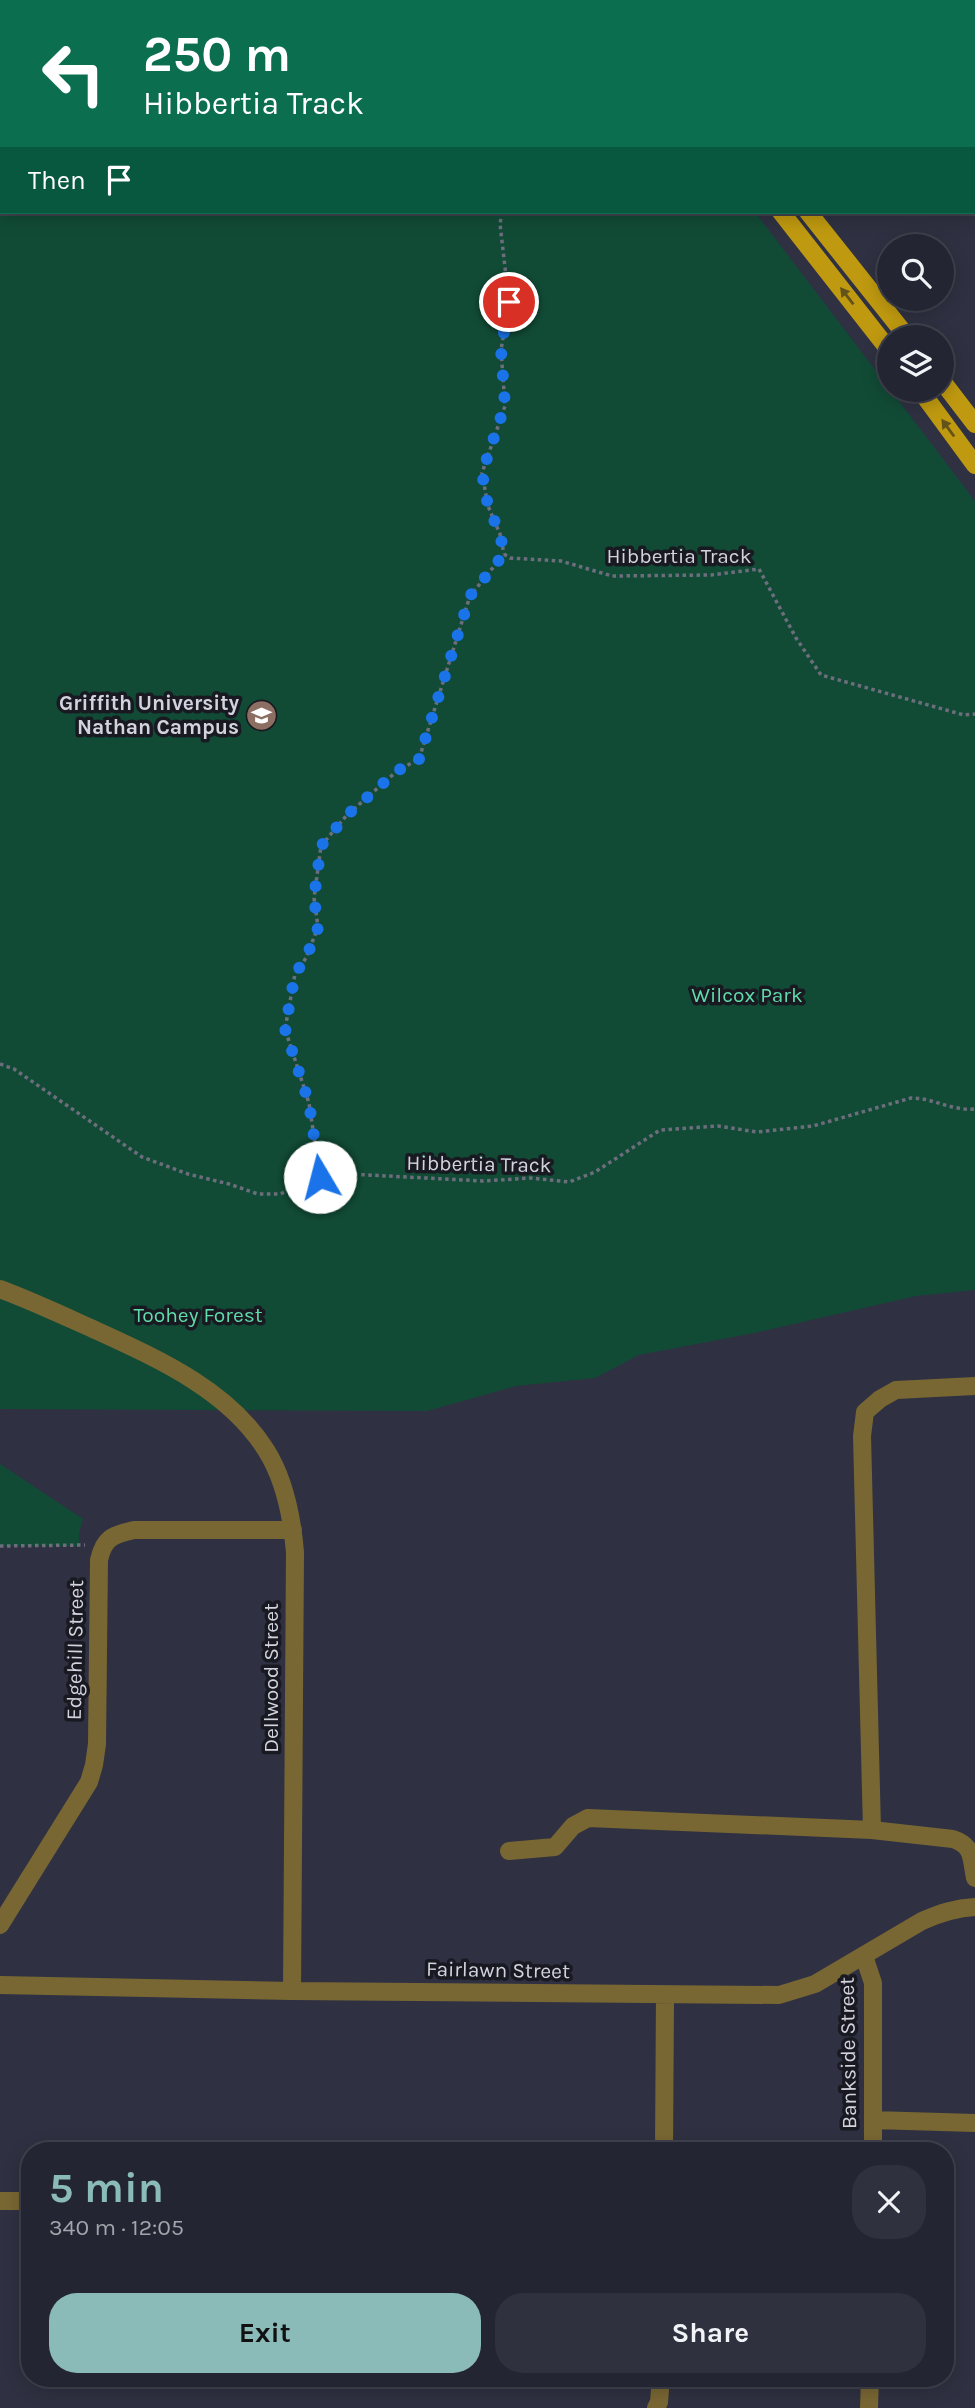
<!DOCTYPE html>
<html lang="en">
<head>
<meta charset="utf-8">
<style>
  body { margin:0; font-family:Karla,sans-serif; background:#2f313e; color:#f1f3f6; height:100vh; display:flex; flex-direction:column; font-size:26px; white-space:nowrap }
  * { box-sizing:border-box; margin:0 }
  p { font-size:23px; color:#a3a5ac }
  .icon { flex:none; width:38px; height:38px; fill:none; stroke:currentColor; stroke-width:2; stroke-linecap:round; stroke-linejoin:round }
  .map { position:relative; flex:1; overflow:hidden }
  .side { position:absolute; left:21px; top:2142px; width:933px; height:245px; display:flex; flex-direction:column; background:#232532; border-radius:28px; box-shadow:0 4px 18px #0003,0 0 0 2px #40424d }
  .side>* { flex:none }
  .guide { position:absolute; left:0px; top:0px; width:976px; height:214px; box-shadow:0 4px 18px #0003,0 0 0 2px #40424d; background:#0b6e4f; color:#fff; overflow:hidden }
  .controls { position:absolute; left:877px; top:234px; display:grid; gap:14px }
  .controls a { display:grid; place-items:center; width:77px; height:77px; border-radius:50%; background:#232532; box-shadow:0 4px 18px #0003,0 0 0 2px #40424d; font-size:35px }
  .pin { position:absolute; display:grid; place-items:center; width:60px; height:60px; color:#fff; margin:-30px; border:4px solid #fff; border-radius:50%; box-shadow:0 2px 7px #0007 }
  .me { position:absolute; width:77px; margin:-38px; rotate:352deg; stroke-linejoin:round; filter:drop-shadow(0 0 5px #0008) }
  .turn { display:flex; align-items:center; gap:24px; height:147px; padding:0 28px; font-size:32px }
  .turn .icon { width:91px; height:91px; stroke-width:2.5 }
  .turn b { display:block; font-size:49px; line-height:60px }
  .then { display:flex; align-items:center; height:66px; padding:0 28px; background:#0003; gap:14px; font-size:26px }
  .round { display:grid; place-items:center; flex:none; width:74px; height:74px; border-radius:28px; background:#2f313e }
  .summary { display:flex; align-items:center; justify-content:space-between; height:119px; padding:0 28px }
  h1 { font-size:42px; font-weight:700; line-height:52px; color:#8bbbb9 }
  .button { display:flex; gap:14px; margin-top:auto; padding:14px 28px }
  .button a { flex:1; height:80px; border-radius:28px; background:#8bbbb9; color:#111; font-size:28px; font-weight:700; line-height:80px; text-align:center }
  .button a+a { background:#2f313e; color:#f1f3f6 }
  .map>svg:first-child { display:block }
  .green { fill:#114b36 }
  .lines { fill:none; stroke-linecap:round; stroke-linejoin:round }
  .path { stroke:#6d6e7d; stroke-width:3.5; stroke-dasharray:3.5 3.5; stroke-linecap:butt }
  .minor { stroke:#796733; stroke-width:18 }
  .major { stroke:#bf9910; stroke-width:18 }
  .oneway { fill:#635319 }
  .route { stroke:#1a73e8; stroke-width:12; stroke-dasharray:0 21.6 }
  .labels { text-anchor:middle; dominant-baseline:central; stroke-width:7; stroke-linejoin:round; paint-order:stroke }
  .street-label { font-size:21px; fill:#d2d3de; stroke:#181921 }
  .poi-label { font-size:21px; font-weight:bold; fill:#d2d3de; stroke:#181921; text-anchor:end }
  .park-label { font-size:21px; fill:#5fdcaa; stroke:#181921 }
</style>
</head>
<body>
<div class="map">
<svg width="975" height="2408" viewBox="0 0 975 2408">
  <rect width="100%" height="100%" fill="#2f3142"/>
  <!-- green -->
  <path class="green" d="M0 0H594L596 2H2V212H755L975 501V1290L916 1296 754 1333 639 1355 595 1378 516 1386 427 1411 0 1409Z
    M0 1464 83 1519 79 1533V1546H0Z"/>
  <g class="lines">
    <!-- path -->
    <path class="path" d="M79 0 85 2
      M410 2H444
      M518 2V0
      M564 2 571 0
      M502 212 500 224 509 302 501 350 505 406 482 473 488 506 500 534 504 554
      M504 554 510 558 561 561 612 576 711 575 759 569 796 638 821 675 964 715 975 714
      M0 1064 14 1069 142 1157 188 1174 229 1184 258 1194H280L320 1177 349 1174 483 1181 531 1178 569 1182 595 1172 660 1130 718 1126 757 1132 813 1126 911 1098C934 1098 951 1111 975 1109
      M320 1177 309 1103 285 1029 295 974 306 958 318 927 314 898 321 846 346 816 397 771 419 759 470 596 504 554
      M0 1546 85 1545"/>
    <!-- minor -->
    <path class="minor" d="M975 41V42
      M0 1289C32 1301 62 1315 93 1329 156 1358 228 1389 266 1450 285 1480 292 1517 295 1552L292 1991
      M975 1386 896 1390 880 1399 865 1412 862 1436 872 1830 953 1839C974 1846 971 1859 975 1878
      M509 1851 555 1847 573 1826 588 1818 872 1830
      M0 1925 89 1782 94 1765 97 1744 99 1560C104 1538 112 1535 134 1530H293
      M864 1956 873 1983V2151
      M0 1985 292 1991 779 1995 815 1984 922 1921C940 1913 955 1908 975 1907
      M873 2120 975 2123
      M664 2151 665 1995
      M0 2201H30
      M656 2408 659 2402 661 2378
      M869 2408 870 2378"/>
    <!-- major -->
    <path class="major" d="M614 0 615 2
      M641 0 642 2
      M781 212 889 350
      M808 212 908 338
      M942 381 975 424
      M920 390 975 465"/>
  </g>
  <!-- one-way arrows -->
  <defs><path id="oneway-solid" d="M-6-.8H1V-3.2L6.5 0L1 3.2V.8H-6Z" transform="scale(1.75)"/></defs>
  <g class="oneway">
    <use href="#oneway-solid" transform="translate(847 296) rotate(-128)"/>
    <use href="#oneway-solid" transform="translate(948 428) rotate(-126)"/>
  </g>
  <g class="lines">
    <!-- route -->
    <path class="route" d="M320 1177 309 1103 285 1029 295 974 306 958 318 928 314 898 321 846 346 816 397 771 419 759 470 596 504 554 500 534 488 506 482 473 505 405 501 350 509 302"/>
  </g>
  <!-- icons -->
  <defs>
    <symbol id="university-disc" viewBox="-11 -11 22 22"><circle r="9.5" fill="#8d6e63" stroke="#181921"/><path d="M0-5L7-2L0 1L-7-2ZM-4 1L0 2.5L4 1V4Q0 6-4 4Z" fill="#fff"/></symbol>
  </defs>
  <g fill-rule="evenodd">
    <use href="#university-disc" x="244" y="698" width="35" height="35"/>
  </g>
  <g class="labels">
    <!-- street labels -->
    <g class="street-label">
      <text x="679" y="556">Hibbertia Track</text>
      <text transform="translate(479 1164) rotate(1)">Hibbertia Track</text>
      <text transform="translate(75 1650) rotate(-89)">Edgehill Street</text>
      <text transform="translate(271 1678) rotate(-90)">Dellwood Street</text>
      <text transform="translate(498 1970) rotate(1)">Fairlawn Street</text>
      <text transform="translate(848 2053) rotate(-91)">Bankside Street</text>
    </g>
    <!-- poi labels -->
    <g class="poi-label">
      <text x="239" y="703">Griffith University<tspan x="239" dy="24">Nathan Campus</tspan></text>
    </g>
    <!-- park labels -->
    <g class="park-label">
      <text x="747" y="995">Wilcox Park</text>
      <text x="198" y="1315">Toohey Forest</text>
    </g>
  </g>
</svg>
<div class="controls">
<a><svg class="icon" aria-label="search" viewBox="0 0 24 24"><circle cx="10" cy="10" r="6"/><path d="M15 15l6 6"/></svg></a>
<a><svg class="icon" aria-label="layers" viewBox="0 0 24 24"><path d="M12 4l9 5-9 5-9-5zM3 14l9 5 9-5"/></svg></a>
</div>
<div class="pin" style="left:509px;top:302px;background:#d93025"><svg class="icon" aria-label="arrive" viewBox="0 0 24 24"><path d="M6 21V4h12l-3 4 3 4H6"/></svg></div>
<svg class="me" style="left:320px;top:1177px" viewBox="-20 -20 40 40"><circle r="19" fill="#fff"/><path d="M0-13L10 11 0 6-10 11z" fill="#1a73e8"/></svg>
<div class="guide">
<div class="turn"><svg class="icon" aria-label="left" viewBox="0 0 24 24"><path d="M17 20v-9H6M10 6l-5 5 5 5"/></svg><div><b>250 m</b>Hibbertia Track</div></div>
<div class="then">Then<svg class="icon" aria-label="arrive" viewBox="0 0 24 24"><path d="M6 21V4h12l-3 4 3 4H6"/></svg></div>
</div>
<section class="side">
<div class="summary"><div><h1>5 min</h1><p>340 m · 12:05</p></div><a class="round"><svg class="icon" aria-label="close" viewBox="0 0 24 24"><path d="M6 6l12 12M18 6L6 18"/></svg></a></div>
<div class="button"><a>Exit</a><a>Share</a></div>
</section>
</div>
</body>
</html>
